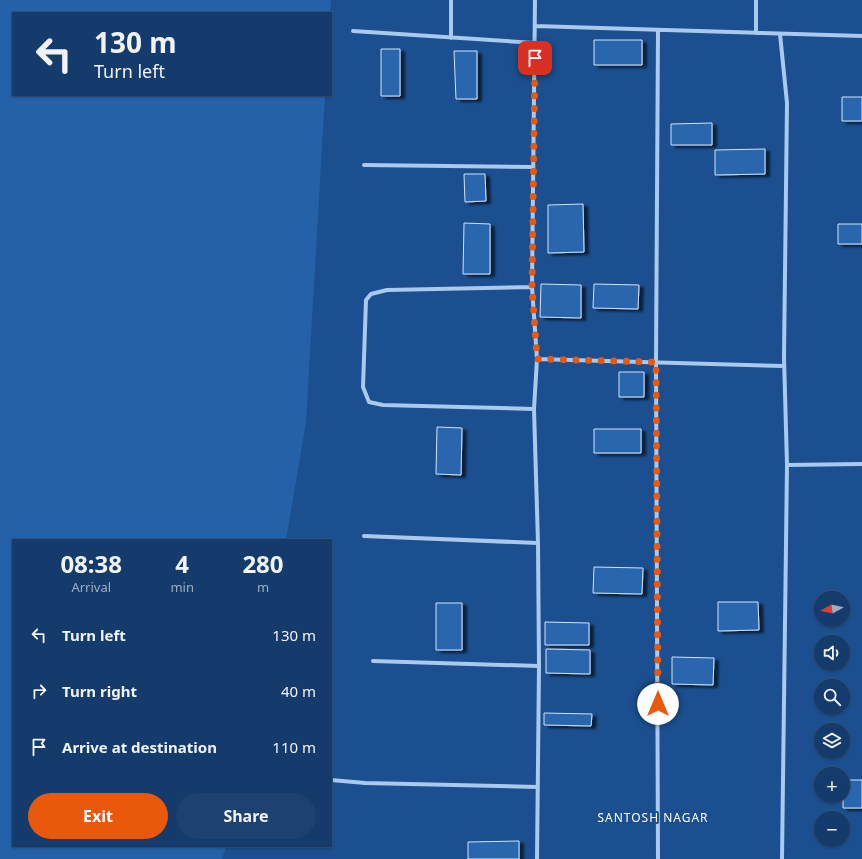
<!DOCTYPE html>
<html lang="en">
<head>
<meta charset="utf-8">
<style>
  body { margin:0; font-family:"Noto Sans",sans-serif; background:#1d4271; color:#f1f3f6; height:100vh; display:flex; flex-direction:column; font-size:15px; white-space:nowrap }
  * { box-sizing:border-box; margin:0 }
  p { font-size:13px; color:#9dadc1 }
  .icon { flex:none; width:22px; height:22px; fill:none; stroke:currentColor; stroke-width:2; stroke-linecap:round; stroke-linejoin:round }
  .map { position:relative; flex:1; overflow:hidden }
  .panel { position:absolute; left:12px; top:539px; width:320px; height:308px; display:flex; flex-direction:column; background:#143b6b; border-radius:0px; box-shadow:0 1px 3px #0004,0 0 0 1px #33557e }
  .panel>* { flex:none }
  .top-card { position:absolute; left:12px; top:12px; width:320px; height:84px; border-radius:0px; box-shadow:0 1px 3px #0004,0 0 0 1px #33557e; background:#143b6b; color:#f1f3f6; overflow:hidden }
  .needle { width:26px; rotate:262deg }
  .buttons { position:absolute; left:814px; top:591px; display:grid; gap:8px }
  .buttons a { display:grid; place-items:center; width:36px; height:36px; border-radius:50%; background:#143b6b; box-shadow:0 1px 3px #0004,0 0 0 1px #33557e; font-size:20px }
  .pin { position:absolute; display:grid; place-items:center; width:34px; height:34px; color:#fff; margin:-17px; border-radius:8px; box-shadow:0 2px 6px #0006 }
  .me { position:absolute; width:44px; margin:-22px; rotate:0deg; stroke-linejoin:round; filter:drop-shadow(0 0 3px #0008) }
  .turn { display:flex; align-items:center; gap:14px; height:84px; padding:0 16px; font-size:18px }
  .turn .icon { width:52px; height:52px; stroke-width:2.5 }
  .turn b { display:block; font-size:28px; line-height:34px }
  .eta { display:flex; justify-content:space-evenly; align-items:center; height:68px; text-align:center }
  .eta b { font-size:24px; font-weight:700; line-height:28px }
  .cta { display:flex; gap:8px; margin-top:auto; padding:8px 16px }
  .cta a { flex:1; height:46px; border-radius:24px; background:#ea580c; color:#fff; font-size:16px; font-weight:700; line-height:46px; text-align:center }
  .cta a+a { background:#1d4271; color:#f1f3f6 }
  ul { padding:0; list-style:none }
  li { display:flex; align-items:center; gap:12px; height:56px; padding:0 16px }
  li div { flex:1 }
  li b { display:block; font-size:15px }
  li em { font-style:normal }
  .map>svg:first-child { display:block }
  .green { fill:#2461a8 }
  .building { fill:#2a66ad; stroke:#cfe3fa; filter:url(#shadow) }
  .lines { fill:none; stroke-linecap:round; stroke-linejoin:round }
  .minor { stroke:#a9c9ee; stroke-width:4 }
  .route { stroke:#ea580c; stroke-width:7; stroke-dasharray:0 12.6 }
  .labels { text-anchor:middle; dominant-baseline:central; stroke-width:4; stroke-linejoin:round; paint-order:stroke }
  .neighbourhood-label { font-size:12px; letter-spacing:1px; fill:#fff; stroke:#1b4f8f }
</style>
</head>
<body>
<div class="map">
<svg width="862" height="859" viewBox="0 0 862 859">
  <defs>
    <filter id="shadow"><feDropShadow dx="4.5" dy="2.5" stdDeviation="1" flood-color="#0009"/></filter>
  </defs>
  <rect width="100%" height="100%" fill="#1b4f8f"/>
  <!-- green -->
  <path class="green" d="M0 0H331L330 13H13V95H325L306 423 286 540H13V846H226L222 859H0Z"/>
  <!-- building -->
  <path class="building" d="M594 40H642V65H594Z
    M381 49H400V96H381Z
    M454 51H477V99H456Z
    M842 97H862V121H842Z
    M712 123V145H671V124Z
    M765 149V174L715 175V150Z
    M464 174H485L486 201 465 202Z
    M583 204 584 252 548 253V205Z
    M464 223 490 224V274H463Z
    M838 224H862V244H838Z
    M541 284 581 285V318L540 317Z
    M594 284 639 285 638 309 593 308Z
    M619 372H644V397H619Z
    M437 427 462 428 461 475 436 474Z
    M594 429H641V453H594Z
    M594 567 643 568 642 594 593 593Z
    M718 602H758L759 630 718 631Z
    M436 603H462V650H436Z
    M545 622 589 623V645H545Z
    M546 649 590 650V674L546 673Z
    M672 657 714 658 713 685 672 684Z
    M544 713 592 714 591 726 544 725Z
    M843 780H862V808H843Z
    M519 841V859H468V842Z"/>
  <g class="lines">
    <!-- minor -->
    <path class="minor" d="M535 0 532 287 537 359 534 409 538 543 539 666 537 859
      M535 26 862 36
      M353 31 535 43
      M756 33V0
      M780 34 787 103 784 357 787 465 782 859
      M451 38V0
      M364 165 533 167
      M532 287 387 290 371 294 366 300 363 387 369 402 383 405 534 409
      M537 359 784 366
      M787 465 862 464
      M364 536 538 543
      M373 661 539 666
      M331 780 365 783 537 787
      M658 859 656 362 658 30"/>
  </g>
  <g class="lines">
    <!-- route -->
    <path class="route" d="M535 58 532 287 537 359 656 362 658 704"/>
  </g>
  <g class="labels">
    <!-- neighbourhood labels -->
    <g class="neighbourhood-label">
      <text x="653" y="817">SANTOSH NAGAR</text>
    </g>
  </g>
</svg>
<div class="buttons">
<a><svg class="needle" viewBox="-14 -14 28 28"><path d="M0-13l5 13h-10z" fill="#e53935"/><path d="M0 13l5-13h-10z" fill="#9dadc1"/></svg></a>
<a><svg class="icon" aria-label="sound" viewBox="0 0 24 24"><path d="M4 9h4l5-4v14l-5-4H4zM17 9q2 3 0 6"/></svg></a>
<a><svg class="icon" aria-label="search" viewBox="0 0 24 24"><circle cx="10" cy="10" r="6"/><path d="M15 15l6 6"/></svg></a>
<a><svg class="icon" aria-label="layers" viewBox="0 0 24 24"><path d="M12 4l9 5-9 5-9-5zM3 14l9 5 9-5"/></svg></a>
<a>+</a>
<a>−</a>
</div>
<div class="pin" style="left:535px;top:58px;background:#d93025"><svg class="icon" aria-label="arrive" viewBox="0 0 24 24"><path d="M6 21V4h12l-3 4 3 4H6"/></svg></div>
<svg class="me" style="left:658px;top:704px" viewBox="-20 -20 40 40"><circle r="19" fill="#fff"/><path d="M0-13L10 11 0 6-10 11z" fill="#ea580c"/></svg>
<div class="top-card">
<div class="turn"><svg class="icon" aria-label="left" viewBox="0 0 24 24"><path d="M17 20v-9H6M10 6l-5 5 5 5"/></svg><div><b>130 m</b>Turn left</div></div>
</div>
<section class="panel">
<div class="eta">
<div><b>08:38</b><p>Arrival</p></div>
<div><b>4</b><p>min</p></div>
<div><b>280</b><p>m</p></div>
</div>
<ul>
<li><svg class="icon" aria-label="left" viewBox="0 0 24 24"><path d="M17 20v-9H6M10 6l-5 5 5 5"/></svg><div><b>Turn left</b></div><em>130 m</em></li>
<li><svg class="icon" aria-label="right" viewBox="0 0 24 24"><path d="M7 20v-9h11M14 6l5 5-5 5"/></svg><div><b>Turn right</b></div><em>40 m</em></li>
<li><svg class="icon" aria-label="arrive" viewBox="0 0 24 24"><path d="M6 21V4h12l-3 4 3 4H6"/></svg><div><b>Arrive at destination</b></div><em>110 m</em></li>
</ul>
<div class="cta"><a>Exit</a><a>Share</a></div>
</section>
</div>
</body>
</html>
